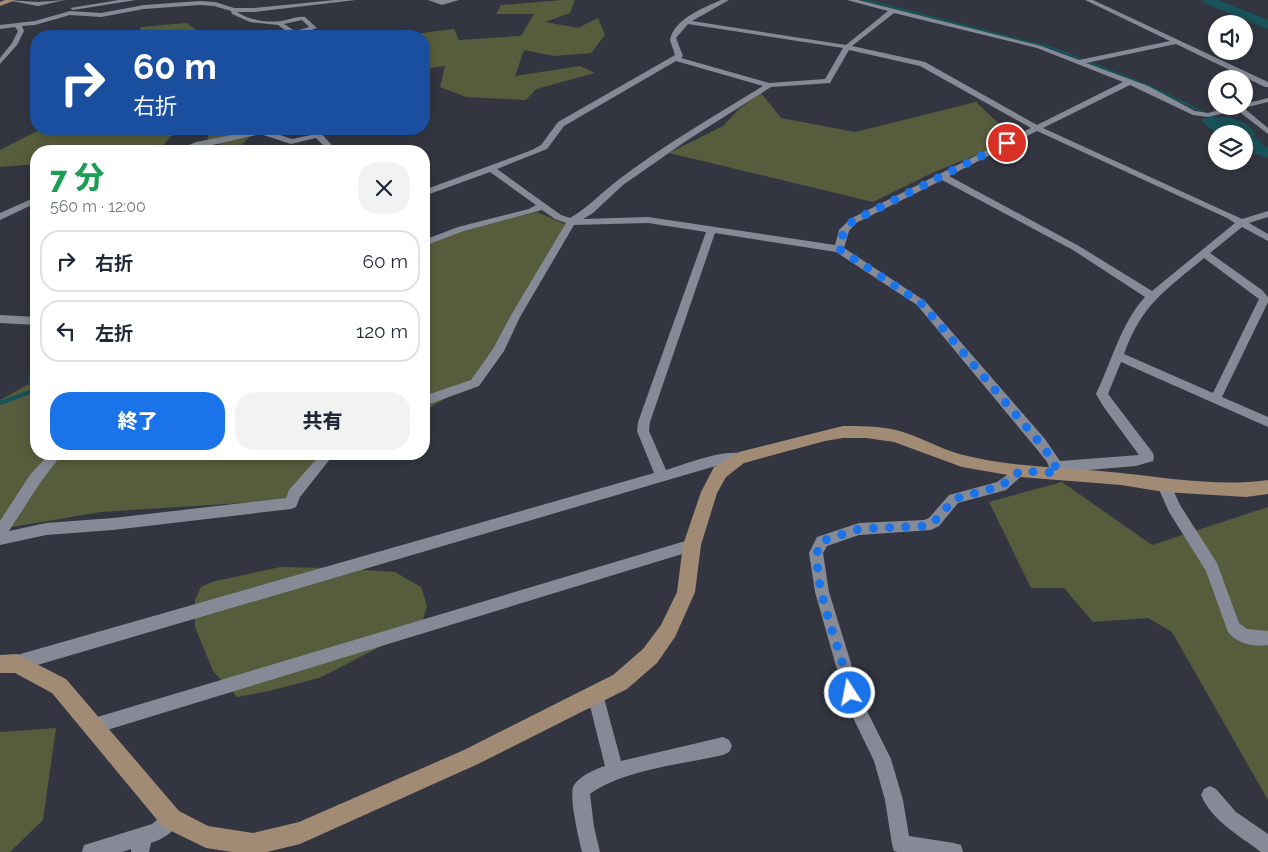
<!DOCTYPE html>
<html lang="ja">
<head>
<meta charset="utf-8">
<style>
  body { margin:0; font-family:Raleway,"Noto Sans JP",sans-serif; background:#f2f2f3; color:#1f2937; height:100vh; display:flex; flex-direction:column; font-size:19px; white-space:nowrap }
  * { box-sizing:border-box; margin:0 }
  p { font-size:16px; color:#747a83 }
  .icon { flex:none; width:28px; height:28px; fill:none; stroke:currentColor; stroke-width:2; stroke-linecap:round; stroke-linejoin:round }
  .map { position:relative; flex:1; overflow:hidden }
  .details { position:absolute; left:30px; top:145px; width:400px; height:315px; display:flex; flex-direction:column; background:#fff; border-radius:20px; box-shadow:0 2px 12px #0003 }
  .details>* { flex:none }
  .hud { position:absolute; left:30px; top:30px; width:400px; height:105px; border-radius:20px; box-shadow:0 2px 12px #0003; background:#1a4fa0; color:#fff; overflow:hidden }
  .buttons { position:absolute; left:1208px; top:15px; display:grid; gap:10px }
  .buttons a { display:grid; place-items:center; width:45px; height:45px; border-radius:50%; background:#fff; box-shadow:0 2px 12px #0003; font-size:25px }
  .pin { position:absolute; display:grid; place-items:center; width:42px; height:42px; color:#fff; margin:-21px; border:2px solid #fff; border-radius:50%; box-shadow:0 1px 5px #0007 }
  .me { position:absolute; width:55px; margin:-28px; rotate:349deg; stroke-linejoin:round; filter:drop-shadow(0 0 4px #0008) }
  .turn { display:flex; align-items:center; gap:18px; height:105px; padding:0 20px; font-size:22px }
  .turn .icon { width:65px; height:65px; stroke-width:2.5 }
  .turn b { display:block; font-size:35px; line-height:42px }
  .round { display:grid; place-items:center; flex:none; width:52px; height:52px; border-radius:20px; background:#f2f2f3 }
  .headline { display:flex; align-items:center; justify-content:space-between; height:85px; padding:0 20px }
  h1 { font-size:30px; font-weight:800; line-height:38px; color:#1e9e55 }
  .primary-button { display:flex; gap:10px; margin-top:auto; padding:10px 20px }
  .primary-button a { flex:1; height:58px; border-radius:20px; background:#1a73e8; color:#fff; font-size:20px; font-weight:800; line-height:58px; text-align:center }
  .primary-button a+a { background:#f2f2f3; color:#1f2937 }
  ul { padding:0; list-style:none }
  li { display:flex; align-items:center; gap:15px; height:62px; margin:0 10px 8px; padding:0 10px; border:2px solid #e0e1e3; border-radius:20px }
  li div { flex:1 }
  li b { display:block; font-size:19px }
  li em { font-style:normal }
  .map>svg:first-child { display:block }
  .green { fill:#575d3c }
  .water { fill:#175359 }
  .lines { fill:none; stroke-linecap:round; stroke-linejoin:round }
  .stream-far1 { stroke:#175359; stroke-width:2.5 }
  .stream { stroke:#175359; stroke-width:4.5 }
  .river { fill:#175359; fill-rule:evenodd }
  .street { fill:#868a96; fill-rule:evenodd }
  .secondary { fill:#a18b75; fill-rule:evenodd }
  .route { stroke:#1a73e8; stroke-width:9; stroke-dasharray:0 16.2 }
</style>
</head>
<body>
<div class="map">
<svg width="1268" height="852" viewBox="0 0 1268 852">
  <rect width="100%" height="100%" fill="#333640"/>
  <!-- green -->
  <path class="green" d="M563 0H575L570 13 545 22 578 28 598 18 605 35 591 53 554 56 524 50 515 76 580 66 595 73 536 89 526 100 466 97 440 87 445 66 424 69V36H397L454 29 459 40 521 36 534 14H496L501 5Z
    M186 23 206 36H142L140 27Z
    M761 93 781 118 855 132 976 102 1015 139 932 173 873 202 669 153 723 126 739 109Z
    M41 129H190L171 136 159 151H36V164L0 167V150Z
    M212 129H258L235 151 207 139Z
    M537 212 567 225 474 382 431 407 424 409V246L474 227Z
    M36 380V454H323L285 500 101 512 0 529V400Z
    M1062 482 1152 545 1268 507V800L1172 632 1148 618 1093 622 1064 588H1031L989 502Z
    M280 567 334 568 395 572 421 587 427 606 421 626 319 678 269 691 237 697 213 671 195 627V600L201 587 212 582Z
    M56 728 43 820 10 852H0V732Z"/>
  <!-- water -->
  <path class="water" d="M1214 117C1232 117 1246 119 1256 135H1253V137L1262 141 1259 142 1268 148V158L1255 154 1252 147 1244 144V134C1227 134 1211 135 1201 119Z"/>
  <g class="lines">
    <!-- stream-far1 -->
    <path class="stream-far1" d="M865 0 1055 49 1153 88 1219 120"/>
    <!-- stream -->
    <path class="stream" d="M0 403 33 391 30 379"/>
    <!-- river -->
    <path class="river" d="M1202 0H1219L1268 20V29L1204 3Z"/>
    <!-- street -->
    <path class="street" d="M6 0 38 2 65 0 38 6Z
      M119 0H136L73 10 70 8Z
      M335 0H356L254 12H237C249 20 267 23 281 21 289 20 297 16 305 17L317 28 300 34 301 36 292 35 278 25 250 22 232 14 231 11 214 6 200 5 144 9 101 17 70 15 35 25 22 26 24 31 17 45 0 64V58L12 43 18 31 15 27 0 29V25L35 21 70 11 101 13 144 5 200 1 215 2 234 8H254ZM302 20 309 27 295 31 284 24Z
      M428 0H459L442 5Z
      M721 0H729L692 21 846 45 888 11 847 0H858L1041 46 1079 60 1170 41 1085 0H1093L1268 82V87H1265L1176 44 1086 63 1148 86 1195 111 1208 113 1234 106H1244V104L1268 98V102L1244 108 1268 128V134L1237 110 1208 117 1193 115 1130 85 1043 128 1242 219 1268 211V217L1249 223 1268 234V241L1242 227 1210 253 1262 290 1268 297V302L1222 397 1268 417V427L1121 362 1108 394 1153 453 1154 457 1153 461 1136 466 1064 472 1063 477 1058 478 1053 477 1047 462 1035 447 917 305 836 252 715 233 650 422 649 431 666 470C686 464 724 448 744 454L745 458 744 462 719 465 17 671 11 669 9 663 11 657 17 655 654 473 637 431 638 422 706 232 648 223 574 225 520 317 504 351 479 386 424 406V396L471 380 493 349 510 317 566 223 555 219 542 210 464 231 424 246V240L458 227 529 209 536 205 490 172 424 196V190L532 150 541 145 558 122 675 55 670 40C674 19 703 8 721 0ZM894 13 1037 48 1123 82 1037 125 925 62 852 46ZM688 24 843 48 825 79 769 83 681 58 683 56 676 38ZM849 50 920 66 1031 128 850 219 839 230 835 245 648 217 583 219 593 213 623 185 686 141 771 87 830 83ZM676 61 763 86C714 116 664 145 618 180 601 193 589 207 570 218L561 215 497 169 547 149 564 126ZM1037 131 1227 218 1235 223 1152 291 1079 246 949 176ZM942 180 1073 250 1145 297C1120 325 1112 361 1096 394L1103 406 1139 455 1060 461 1045 439 925 301 844 248 849 231 856 223ZM1204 258 1259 299 1213 393 1124 354C1142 304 1165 291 1204 258Z
      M262 129 292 139 321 133 337 151H329L316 138 291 144 260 134 186 151H174L196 142Z
      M36 197V203L0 220V213Z
      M0 315 36 317V325L0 323Z
      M49 454H62L40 483 9 531 46 523 113 518 286 498 289 490 321 454H334L300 497 296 507 291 509 113 530 46 535 0 545V521L30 475Z
      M1020 466 1025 467 1027 471 1006 490 958 503 939 526 931 530 859 535 827 546 823 553 829 592 854 673 857 691 891 759 903 800 909 836 954 843 961 845 963 852H898L894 851 892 844 885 800 874 761 841 693 838 673 815 592 809 553 817 537 859 523 924 520 929 518 949 495 997 482Z
      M1164 480 1169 481 1180 505 1217 563 1239 623 1247 629 1268 631V645C1253 647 1238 644 1228 632L1206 571 1169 512 1157 485 1159 481Z
      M692 539 697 541 699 545 697 549 692 551 94 734 88 732 86 726 88 720 94 718Z
      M595 686 601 688 603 694 621 761 723 737 729 740 732 746 729 752 723 755C683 764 623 770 590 794L594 827 600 852H582C579 840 568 794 574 785 580 776 595 769 605 766L587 694 589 688Z
      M1210 786 1216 789 1236 812 1268 834V852H1261C1240 836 1212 821 1201 795L1204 789Z
      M171 810 177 813 180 819C175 832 163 839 151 843L149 852H131V849L122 852H82L84 845 91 843 152 824 165 813Z"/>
    <!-- secondary -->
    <path class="secondary" d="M5 0H16L0 6V2Z
      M843 426C860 426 879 426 896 430 919 436 940 449 963 455 1015 468 1069 467 1121 473 1170 478 1219 487 1268 480V494L1246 497 1164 492 1121 485 1020 477 962 467 894 442 866 438H843L825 441 744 463 726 477 717 493 701 545 695 592 675 637 657 663 627 689 478 764 300 844 267 852H232L206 848 163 827 52 693 15 673H0V655L17 654 66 679 179 811 208 826 253 833 299 822 464 750 613 675 643 649 661 625 677 592 683 545 701 492 714 467 739 452Z"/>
  </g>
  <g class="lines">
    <!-- route -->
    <path class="route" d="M850 693C841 647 817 602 817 555 817 550 820 545 822 541L859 529 926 526 934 522 954 499 1001 486 1020 471 1058 473 1052 459 1040 443 921 303 839 249 844 230 853 221 1007 143"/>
  </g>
</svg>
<div class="buttons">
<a><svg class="icon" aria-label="sound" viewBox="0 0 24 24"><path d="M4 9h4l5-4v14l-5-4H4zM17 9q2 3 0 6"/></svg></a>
<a><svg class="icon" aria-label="search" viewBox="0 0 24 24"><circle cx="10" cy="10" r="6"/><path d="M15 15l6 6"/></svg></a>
<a><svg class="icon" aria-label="layers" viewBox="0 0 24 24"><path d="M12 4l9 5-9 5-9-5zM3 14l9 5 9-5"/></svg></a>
</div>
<div class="pin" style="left:1007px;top:143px;background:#d93025"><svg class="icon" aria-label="arrive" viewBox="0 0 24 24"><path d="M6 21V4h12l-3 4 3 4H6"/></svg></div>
<svg class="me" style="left:850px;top:693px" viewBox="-20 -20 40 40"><circle r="17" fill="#1a73e8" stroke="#fff" stroke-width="3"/><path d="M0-11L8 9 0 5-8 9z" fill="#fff"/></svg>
<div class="hud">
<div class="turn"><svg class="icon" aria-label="right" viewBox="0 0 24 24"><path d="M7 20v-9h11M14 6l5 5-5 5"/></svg><div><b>60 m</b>右折</div></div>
</div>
<section class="details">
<div class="headline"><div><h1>7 分</h1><p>560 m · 12:00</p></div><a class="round"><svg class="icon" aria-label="close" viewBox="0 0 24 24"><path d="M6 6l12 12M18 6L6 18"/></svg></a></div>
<ul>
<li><svg class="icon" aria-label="right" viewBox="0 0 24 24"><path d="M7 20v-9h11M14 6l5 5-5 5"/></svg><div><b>右折</b></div><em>60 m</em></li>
<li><svg class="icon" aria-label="left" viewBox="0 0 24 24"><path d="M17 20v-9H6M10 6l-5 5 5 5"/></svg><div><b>左折</b></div><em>120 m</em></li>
</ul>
<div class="primary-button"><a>終了</a><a>共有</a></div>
</section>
</div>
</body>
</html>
